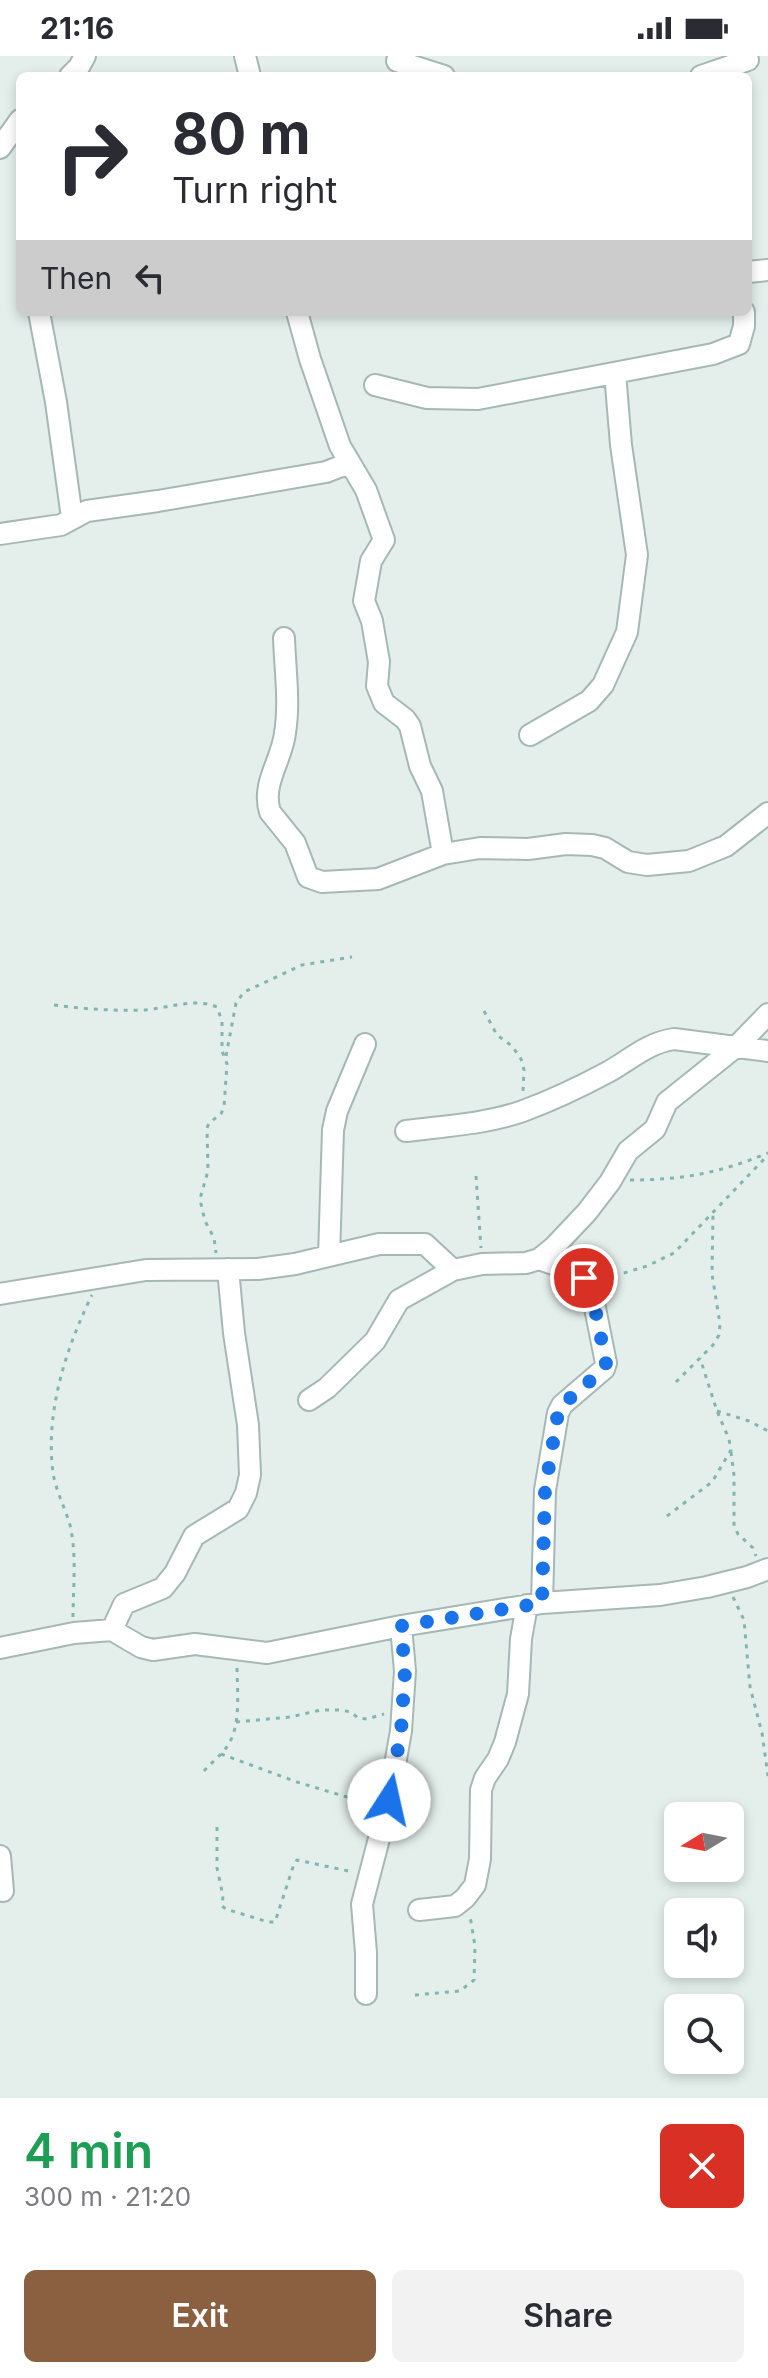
<!DOCTYPE html>
<html lang="en">
<head>
<meta charset="utf-8">
<style>
  body { margin:0; font-family:Inter,sans-serif; background:#f2f2f3; color:#2b2b33; height:100vh; display:flex; flex-direction:column; font-size:30px; white-space:nowrap }
  * { box-sizing:border-box; margin:0 }
  p { font-size:26px; color:#7c7c81 }
  .icon { flex:none; width:44px; height:44px; fill:none; stroke:currentColor; stroke-width:2; stroke-linecap:round; stroke-linejoin:round }
  .map { position:relative; height:2042px; overflow:hidden }
  .sheet { display:flex; flex-direction:column; background:#fff; flex:1 }
  .sheet>* { flex:none }
  .guide { position:absolute; left:16px; top:16px; width:736px; height:244px; border-radius:12px; box-shadow:0 4px 12px #0003; background:#fff; color:#2b2b33; overflow:hidden }
  .needle { width:52px; rotate:260deg }
  .controls { position:absolute; left:664px; top:1746px; display:grid; gap:16px }
  .controls a { display:grid; place-items:center; width:80px; height:80px; border-radius:12px; background:#fff; box-shadow:0 4px 12px #0003; font-size:40px }
  .pin { position:absolute; display:grid; place-items:center; width:68px; height:68px; color:#fff; margin:-34px; border:4px solid #fff; border-radius:50%; box-shadow:0 2px 8px #0007 }
  .me { position:absolute; width:88px; margin:-44px; rotate:10deg; stroke-linejoin:round; filter:drop-shadow(0 0 6px #0008) }
  .turn { display:flex; align-items:center; gap:28px; height:168px; padding:0 24px; font-size:36px }
  .turn .icon { width:104px; height:104px; stroke-width:2.5 }
  .turn b { display:block; font-size:56px; line-height:68px }
  .then { display:flex; align-items:center; height:76px; padding:0 24px; background:#0003; gap:16px; font-size:30px }
  .round { display:grid; place-items:center; flex:none; width:84px; height:84px; border-radius:12px; background:#f2f2f3 }
  .head { display:flex; align-items:center; justify-content:space-between; height:136px; padding:0 24px }
  h1 { font-size:48px; font-weight:600; line-height:60px; color:#1e9e55 }
  .primary-button { display:flex; gap:16px; margin-top:auto; padding:16px 24px }
  .primary-button a { flex:1; height:92px; border-radius:12px; background:#8a6041; color:#fff; font-size:32px; font-weight:600; line-height:92px; text-align:center }
  .primary-button a+a { background:#f2f2f3; color:#2b2b33 }
  .status { display:flex; justify-content:space-between; align-items:center; height:56px; padding:0 40px; background:#fff; direction:ltr }
  .status svg { height:22px; fill:currentColor }
  .map>svg:first-child { display:block }
  .lines { fill:none; stroke-linecap:round; stroke-linejoin:round }
  .minor-casing { stroke:#a6b8b5; stroke-width:24 }
  .path { stroke:#81b6b0; stroke-width:3; stroke-dasharray:4 6; stroke-linecap:butt }
  .minor { stroke:#fff; stroke-width:20 }
  .route { stroke:#1a73e8; stroke-width:14; stroke-dasharray:0 25.2 }
</style>
</head>
<body>
<div class="status"><b>21:16</b><svg viewBox="0 0 49 12"><path d="M0 12V9h3v3zM5 12V6h3v6zM10 12V3h3v9zM15 12V0h3v12zM26 1h20v11H26zM47 4h2v5h-2z"/></svg></div>
<div class="map">
<svg width="768" height="2042" viewBox="0 0 768 2042">
  <rect width="100%" height="100%" fill="#e4efec"/>
  <g class="lines">
    <defs>
      <path id="minor" d="M245 0 250 20
        M397 5 444 20
        M70 20 79 11 85 0
        M701 20 748 4
        M0 92 20 64
        M748 216 768 214
        M39 256 56 346 72 462
        M297 256 310 303 340 390 366 434 384 484 371 505 364 545 372 565 379 606 377 630 384 647 405 663 410 670 420 710 432 735 443 798
        M375 329 427 342 478 343 713 298 739 288 744 270V256
        M0 478 61 469 87 455 158 445 326 416 349 407
        M284 582C285 613 290 646 285 677 282 704 261 728 270 756L295 787 308 821 322 826 378 823 443 798 480 792 528 793 566 788 592 789 605 792 628 806 647 809 689 805 726 790 768 757
        M530 679 589 645 603 629 627 576 637 499 621 389 615 317
        M406 1075C445 1070 486 1068 523 1055 550 1045 582 1030 608 1016 630 1004 647 987 674 983L768 995
        M329 1200 333 1074 337 1055 365 988
        M539 1203C560 1211 583 1215 592 1237L606 1307 604 1313 562 1349 558 1357 545 1434 542 1547
        M0 1238 146 1214 258 1213 295 1208 379 1188H425L453 1214
        M309 1344 327 1332 375 1285 399 1244 453 1214 482 1208 526 1207 539 1203 554 1191 587 1156 610 1126 628 1095 655 1073 667 1046 737 990 768 958
        M112 1574 124 1548 163 1532 175 1517 194 1480 238 1453 246 1437 250 1419 248 1369 234 1277 228 1213
        M0 1592 74 1577 112 1574 141 1591 153 1594 195 1588 267 1597 401 1570 542 1547 660 1539 707 1531 747 1521 768 1513
        M0 1800 3 1835
        M419 1854 455 1850 465 1842 475 1829 480 1803 481 1734 485 1722 498 1703 505 1686 518 1638 521 1583 527 1549
        M366 1938V1897L362 1848 388 1748 401 1675 405 1615 401 1570"/>
    </defs>
    <!-- minor casing -->
    <use href="#minor" class="minor-casing"/>
    <!-- path -->
    <path class="path" d="M54 949C84 953 112 955 143 954 167 953 193 941 217 951L222 965V995L227 1008 224 1051 221 1058 209 1067 207 1072 208 1115 201 1139V1148L205 1165 214 1182 216 1197
      M484 955 497 979 512 990 521 1003 524 1014 523 1035
      M226 1000 236 947 244 936 302 909 352 901
      M476 1120 481 1192
      M630 1124C683 1124 719 1117 768 1097
      M604 1220 624 1217 647 1210 674 1197 768 1099
      M676 1326 713 1289 719 1279 720 1268 712 1218 713 1158
      M717 1355 749 1365 768 1375
      M731 1396 734 1419V1470L738 1478 753 1492 756 1500
      M667 1460 712 1426 731 1394 729 1383 717 1355 700 1302
      M733 1541 744 1564 750 1631 762 1677 768 1720
      M73 1561C73 1532 77 1499 70 1469 65 1452 56 1435 53 1417 45 1356 66 1292 92 1239
      M236 1666 290 1661 321 1654H340L351 1656 358 1662 367 1663 384 1658
      M221 1698 297 1726 370 1748
      M204 1715C211 1707 220 1700 226 1692 242 1671 237 1635 237 1610
      M217 1771V1812L223 1840 222 1850 226 1853 268 1866H275L294 1808 297 1804 353 1816
      M415 1939 460 1935 474 1924 475 1890 470 1860"/>
    <!-- minor -->
    <use href="#minor" class="minor"/>
  </g>
  <g class="lines">
    <!-- route -->
    <path class="route" d="M389 1744 401 1675 405 1615 401 1570 542 1547 545 1434 558 1357 562 1349 604 1313 606 1307 592 1237 584 1222"/>
  </g>
</svg>
<div class="controls">
<a><svg class="needle" viewBox="-14 -14 28 28"><path d="M0-13l5 13h-10z" fill="#e53935"/><path d="M0 13l5-13h-10z" fill="#7c7c81"/></svg></a>
<a><svg class="icon" aria-label="sound" viewBox="0 0 24 24"><path d="M4 9h4l5-4v14l-5-4H4zM17 9q2 3 0 6"/></svg></a>
<a><svg class="icon" aria-label="search" viewBox="0 0 24 24"><circle cx="10" cy="10" r="6"/><path d="M15 15l6 6"/></svg></a>
</div>
<div class="pin" style="left:584px;top:1222px;background:#d93025"><svg class="icon" aria-label="arrive" viewBox="0 0 24 24"><path d="M6 21V4h12l-3 4 3 4H6"/></svg></div>
<svg class="me" style="left:389px;top:1744px" viewBox="-20 -20 40 40"><circle r="19" fill="#fff"/><path d="M0-13L10 11 0 6-10 11z" fill="#1a73e8"/></svg>
<div class="guide">
<div class="turn"><svg class="icon" aria-label="right" viewBox="0 0 24 24"><path d="M7 20v-9h11M14 6l5 5-5 5"/></svg><div><b>80 m</b>Turn right</div></div>
<div class="then">Then<svg class="icon" aria-label="left" viewBox="0 0 24 24"><path d="M17 20v-9H6M10 6l-5 5 5 5"/></svg></div>
</div>
</div>
<section class="sheet">
<div class="head"><div><h1>4 min</h1><p>300 m · 21:20</p></div><a class="round" style="background:#d93025;color:#fff"><svg class="icon" aria-label="close" viewBox="0 0 24 24"><path d="M6 6l12 12M18 6L6 18"/></svg></a></div>
<div class="primary-button"><a>Exit</a><a>Share</a></div>
</section>
</body>
</html>
